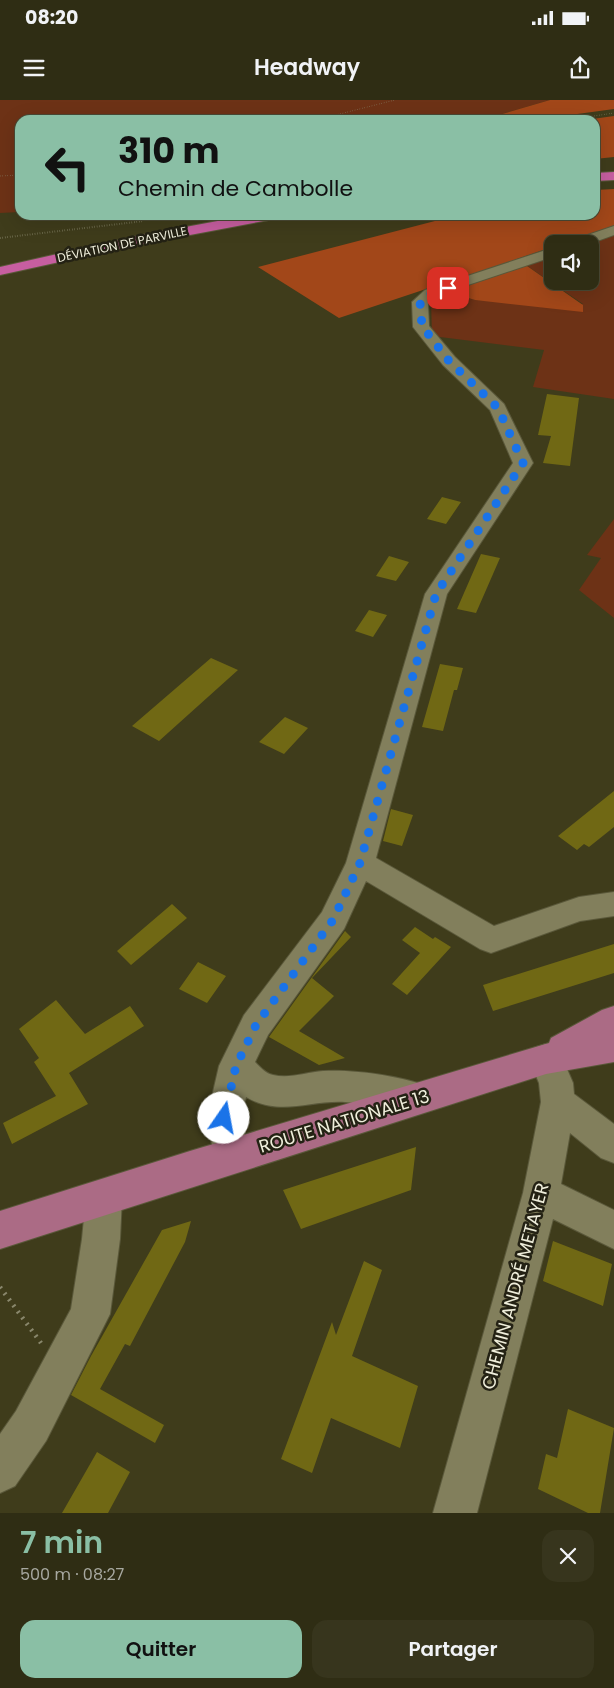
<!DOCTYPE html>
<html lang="fr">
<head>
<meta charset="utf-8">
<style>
  body { margin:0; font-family:Poppins,sans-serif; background:#37351d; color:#f1f3f6; height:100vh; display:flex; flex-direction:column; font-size:19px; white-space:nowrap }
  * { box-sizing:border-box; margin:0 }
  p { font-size:16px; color:#a7a8a0 }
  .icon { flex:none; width:28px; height:28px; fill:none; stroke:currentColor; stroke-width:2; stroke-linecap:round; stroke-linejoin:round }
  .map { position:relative; height:1413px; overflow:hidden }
  .sheet { display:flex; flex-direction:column; background:#2f2d14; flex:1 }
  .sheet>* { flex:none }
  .hud { position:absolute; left:15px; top:15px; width:585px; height:105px; border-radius:15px; box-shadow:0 5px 20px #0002,0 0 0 1px #4a4934; background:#8abfa5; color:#111; overflow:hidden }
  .buttons { position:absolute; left:544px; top:135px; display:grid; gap:10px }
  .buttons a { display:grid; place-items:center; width:55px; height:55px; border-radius:10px; background:#2f2d14; box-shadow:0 5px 20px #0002,0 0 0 1px #4a4934; font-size:25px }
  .pin { position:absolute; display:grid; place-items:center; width:42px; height:42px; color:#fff; margin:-21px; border-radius:10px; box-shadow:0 2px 8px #0006 }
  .me { position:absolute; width:55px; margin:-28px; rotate:12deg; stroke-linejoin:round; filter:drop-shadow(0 0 4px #0008) }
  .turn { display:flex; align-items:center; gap:18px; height:105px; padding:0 20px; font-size:22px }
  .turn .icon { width:65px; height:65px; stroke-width:2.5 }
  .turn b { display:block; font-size:35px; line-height:42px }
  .round { display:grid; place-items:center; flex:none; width:52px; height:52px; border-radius:15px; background:#37351d }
  .headline { display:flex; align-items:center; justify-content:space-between; height:85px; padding:0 20px }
  h1 { font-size:30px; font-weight:600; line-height:38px; color:#8abfa5 }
  .primary-button { display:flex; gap:10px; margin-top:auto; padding:10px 20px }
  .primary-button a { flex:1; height:58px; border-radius:15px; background:#8abfa5; color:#111; font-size:20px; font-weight:600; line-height:58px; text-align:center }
  .primary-button a+a { background:#37351d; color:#f1f3f6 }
  .status { display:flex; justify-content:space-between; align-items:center; height:35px; padding:0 25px; background:#2f2d14; direction:ltr }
  .status svg { height:14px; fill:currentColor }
  header { display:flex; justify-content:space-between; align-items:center; height:65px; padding:0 20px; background:#2f2d14; font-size:22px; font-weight:600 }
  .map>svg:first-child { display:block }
  .green { fill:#6d3216 }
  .forest { fill:#a24719 }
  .building { fill:#706814 }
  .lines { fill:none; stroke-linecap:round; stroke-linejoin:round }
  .minor-casing { stroke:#5a583a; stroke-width:2 }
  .major-casing { stroke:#5a583a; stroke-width:2 }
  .highway-casing { stroke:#5a583a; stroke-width:2 }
  .path-far2 { stroke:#89876c; stroke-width:1; stroke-dasharray:0.5 2; stroke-linecap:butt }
  .path-far1 { stroke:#89876c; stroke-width:2; stroke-dasharray:0.5 2; stroke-linecap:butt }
  .path { stroke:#89876c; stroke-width:4.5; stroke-dasharray:2 5.5; stroke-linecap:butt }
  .minor { fill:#827f5c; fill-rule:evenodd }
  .major { fill:#ab6b85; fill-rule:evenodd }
  .highway { fill:#c75ea0; fill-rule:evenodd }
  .route { stroke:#1a73e8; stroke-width:9; stroke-dasharray:0 16.2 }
  .labels { text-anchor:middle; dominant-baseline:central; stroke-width:5; stroke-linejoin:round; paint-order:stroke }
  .far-street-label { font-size:12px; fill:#efeedb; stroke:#242214 }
  .near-street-label { font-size:18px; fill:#efeedb; stroke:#242214 }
</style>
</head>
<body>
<div class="status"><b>08:20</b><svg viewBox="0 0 49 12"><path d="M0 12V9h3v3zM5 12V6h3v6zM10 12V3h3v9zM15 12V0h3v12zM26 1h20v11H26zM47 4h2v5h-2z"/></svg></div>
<header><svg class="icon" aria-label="menu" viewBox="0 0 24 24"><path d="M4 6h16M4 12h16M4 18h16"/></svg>Headway<svg class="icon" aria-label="share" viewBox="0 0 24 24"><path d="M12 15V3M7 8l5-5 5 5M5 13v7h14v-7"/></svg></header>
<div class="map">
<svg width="614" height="1413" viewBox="0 0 614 1413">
  <rect width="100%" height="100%" fill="#3f3c1b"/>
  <!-- green -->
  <path class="green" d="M0 0H550L482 20H20V112L0 113Z
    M614 127V299L533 287 544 250 432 236 431 200 446 191 475 200 583 204 517 159 552 147V181H590V144H563Z
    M614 419V518L579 490 601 458 587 455Z"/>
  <!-- forest -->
  <path class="forest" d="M550 0H614V9L570 15 551 20H482Z
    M614 16V57L595 59V20H585Z
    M614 89V127L563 144H552V147L517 159 583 205V212L475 200 432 187 339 218 258 167 458 115H595V90Z"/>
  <!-- building -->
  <path class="building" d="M547 294 579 298 570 366 543 363 551 336 538 335Z
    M442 397 461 402 446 424 427 419Z
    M481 454 500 458 476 513 457 509Z
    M389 456 409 462 396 481 376 476Z
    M369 510 387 515 373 537 355 531Z
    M211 558 238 570 159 641 132 626Z
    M440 564 463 568 457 590H454L443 631 422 627Z
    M285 617 308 628 284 654 259 642Z
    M614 691V727L589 747 584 744 577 750 558 736Z
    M391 709 413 715 402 746 383 741Z
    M172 804 187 818 131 865 117 851Z
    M415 827 433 839 435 837 451 847 407 895 392 884 420 853 402 840Z
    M345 831 351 837 312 878 334 896 299 931 345 958 319 965 269 937Z
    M614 844V873L493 911 483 885Z
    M198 862 226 876 207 903 179 889Z
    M56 900 85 934 130 906 144 926 69 973 88 1004 12 1044 3 1023 56 996 34 962 39 958 19 929Z
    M416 1047 411 1090 301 1129 283 1090Z
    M191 1121 185 1142 130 1246 125 1244 100 1289 164 1325 155 1343 71 1295 91 1256 162 1130Z
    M553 1141 612 1164 603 1206 543 1181Z
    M364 1161 382 1170 352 1256 418 1286 400 1348 331 1318 312 1373 281 1359 332 1222 336 1235Z
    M568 1309 614 1328 600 1413H588L538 1389 546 1354 557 1358Z
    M97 1352 130 1372 108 1413H62Z"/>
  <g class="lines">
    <defs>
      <path id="minor" d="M614 126V135L589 144H568L570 141Z
        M552 148V157L435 196 428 203 429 226 455 257 504 304 533 363 447 494 376 758 494 826 579 797 614 792V816L580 821 491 853 480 849 366 781 344 829 268 935 255 962C260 967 266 974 273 975 290 979 307 972 323 971 353 969 402 976 430 987L435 998 430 1009 418 1014C394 1010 370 1004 345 1002 309 1000 280 1017 246 997L241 1018 250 1056 245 1068 232 1073 219 1068 214 1056 207 1018 219 966 244 915 322 812 346 763 425 494 513 363 490 310 443 265 413 227 412 202 425 190Z
        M546 944 558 948 573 983 574 994 614 1024V1063L601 1058 570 1033 561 1084 614 1110V1149L553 1119 477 1413H433L523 1093 541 1002 539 983 529 959 534 948Z
        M104 1079 117 1084 122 1097 120 1139 110 1214 46 1341 15 1386 0 1393V1334L16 1311 71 1209 82 1139 86 1097 91 1084Z"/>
      <path id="major" d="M614 906V962L546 974 0 1149V1111L190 1051 549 943 551 938 602 910Z"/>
      <path id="highway" d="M614 72V80L595 81V73Z
        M250 115H281L274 119 137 145 0 175V167L137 136Z"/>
    </defs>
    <!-- minor casing -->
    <use href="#minor" class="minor-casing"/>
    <!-- major casing -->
    <use href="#major" class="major-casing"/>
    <!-- highway casing -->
    <use href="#highway" class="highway-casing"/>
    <!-- path-far2 -->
    <path class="path-far2" d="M316 20 395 0
      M567 20 614 13
      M0 76 20 75"/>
    <!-- path-far1 -->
    <path class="path-far1" d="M0 138 144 121"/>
    <!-- path -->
    <path class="path" d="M0 1187 41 1243"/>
    <!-- minor -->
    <use href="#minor" class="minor"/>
    <!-- major -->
    <use href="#major" class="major"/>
    <!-- highway -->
    <use href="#highway" class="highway"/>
  </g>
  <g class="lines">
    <!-- route -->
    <path class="route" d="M224 1018 236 966 256 925 333 820 360 763 436 494 523 363 498 308 449 261 422 226 420 202 430 194 448 188"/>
  </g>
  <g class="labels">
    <!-- far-street labels -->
    <g class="far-street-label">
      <text transform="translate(122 144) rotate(-12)">DÉVIATION DE PARVILLE</text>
    </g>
    <!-- near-street labels -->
    <g class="near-street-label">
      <text transform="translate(344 1021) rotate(-17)">ROUTE NATIONALE 13</text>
      <text transform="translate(515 1186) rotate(-75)">CHEMIN ANDRÉ METAYER</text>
    </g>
  </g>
</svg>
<div class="buttons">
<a><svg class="icon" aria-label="sound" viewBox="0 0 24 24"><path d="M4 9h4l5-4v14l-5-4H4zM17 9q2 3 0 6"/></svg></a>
</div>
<div class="pin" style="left:448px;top:188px;background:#d93025"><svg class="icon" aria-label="arrive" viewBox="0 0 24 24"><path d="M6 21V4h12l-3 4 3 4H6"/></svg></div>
<svg class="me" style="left:224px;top:1018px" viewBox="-20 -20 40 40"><circle r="19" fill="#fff"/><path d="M0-13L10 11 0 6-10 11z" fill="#1a73e8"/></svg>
<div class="hud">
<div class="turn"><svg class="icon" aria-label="left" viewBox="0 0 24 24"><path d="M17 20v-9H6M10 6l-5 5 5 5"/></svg><div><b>310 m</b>Chemin de Cambolle</div></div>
</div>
</div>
<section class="sheet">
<div class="headline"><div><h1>7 min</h1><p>500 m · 08:27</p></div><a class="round"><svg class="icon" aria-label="close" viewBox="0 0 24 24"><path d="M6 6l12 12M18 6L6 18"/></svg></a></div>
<div class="primary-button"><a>Quitter</a><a>Partager</a></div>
</section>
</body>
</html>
